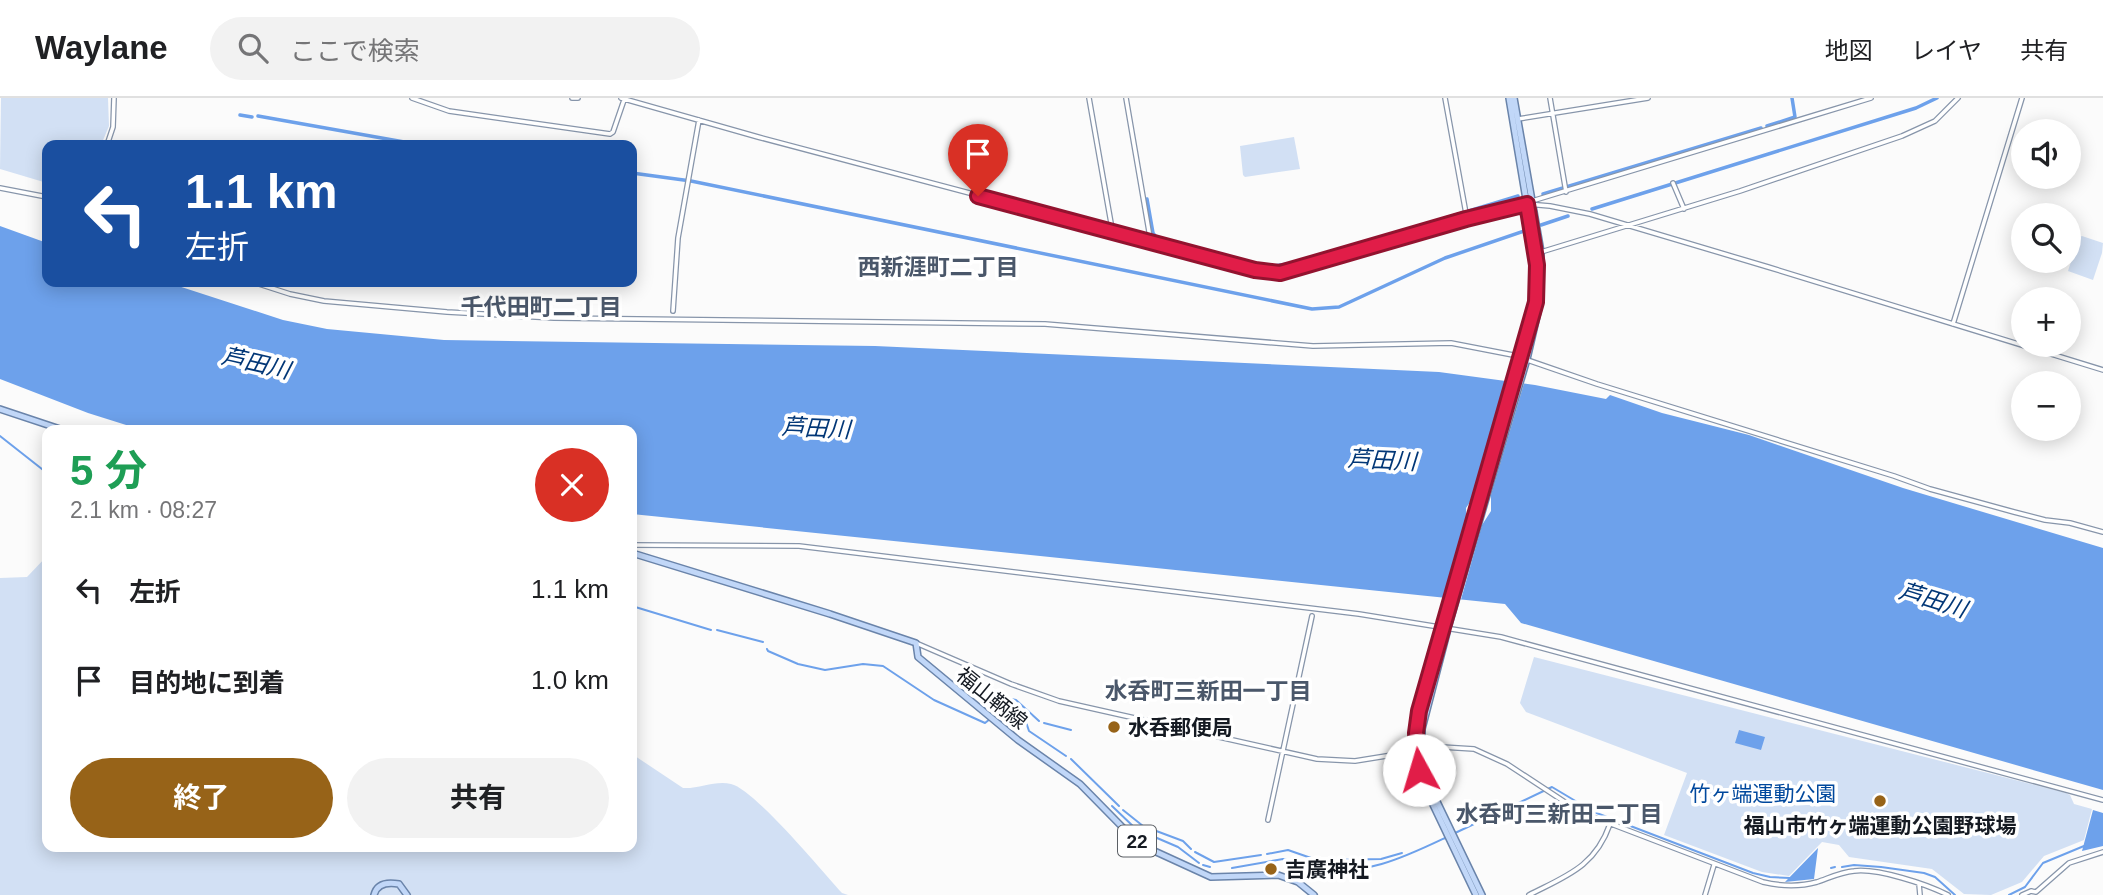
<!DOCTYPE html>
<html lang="ja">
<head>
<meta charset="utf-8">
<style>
  body { margin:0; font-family:Arial,"Noto Sans JP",sans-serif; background:#f2f2f2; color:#202124; height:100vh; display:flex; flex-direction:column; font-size:26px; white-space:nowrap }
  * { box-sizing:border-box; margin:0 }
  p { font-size:23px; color:#757577 }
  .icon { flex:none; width:38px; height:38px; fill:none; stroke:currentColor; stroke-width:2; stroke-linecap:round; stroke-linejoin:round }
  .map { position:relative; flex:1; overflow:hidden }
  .drawer { position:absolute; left:42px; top:327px; width:595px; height:427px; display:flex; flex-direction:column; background:#fff; border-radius:14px; box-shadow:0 4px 18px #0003 }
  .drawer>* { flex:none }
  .top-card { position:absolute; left:42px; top:42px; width:595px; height:147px; border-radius:14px; box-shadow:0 4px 18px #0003; background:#1a4fa0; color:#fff; overflow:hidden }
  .controls { position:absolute; left:2011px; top:21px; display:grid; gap:14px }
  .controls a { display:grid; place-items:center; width:70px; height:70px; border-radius:50%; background:#fff; box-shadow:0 4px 18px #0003; font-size:35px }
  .pin { position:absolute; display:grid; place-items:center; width:60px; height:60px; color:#fff; margin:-72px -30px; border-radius:50% 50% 50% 0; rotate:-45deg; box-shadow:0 0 7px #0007 }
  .pin .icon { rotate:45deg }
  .me { position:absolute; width:77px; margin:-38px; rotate:354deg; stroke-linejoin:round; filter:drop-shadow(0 0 5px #0008) }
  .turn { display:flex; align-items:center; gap:24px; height:147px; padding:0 28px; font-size:32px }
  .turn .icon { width:91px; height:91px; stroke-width:2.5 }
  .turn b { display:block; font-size:49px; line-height:60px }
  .round { display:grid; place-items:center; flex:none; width:74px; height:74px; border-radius:37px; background:#f2f2f2 }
  .head { display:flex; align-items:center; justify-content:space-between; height:119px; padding:0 28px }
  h1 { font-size:42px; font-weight:700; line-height:52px; color:#1e9e55 }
  .primary-button { display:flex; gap:14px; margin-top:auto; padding:14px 28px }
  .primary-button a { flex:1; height:80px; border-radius:42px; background:#976318; color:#fff; font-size:28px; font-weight:700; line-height:80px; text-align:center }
  .primary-button a+a { background:#f2f2f2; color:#202124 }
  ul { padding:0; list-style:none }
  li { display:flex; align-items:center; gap:21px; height:91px; padding:0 28px }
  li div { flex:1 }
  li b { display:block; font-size:26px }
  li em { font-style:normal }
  header { display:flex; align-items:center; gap:42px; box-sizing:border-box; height:98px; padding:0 35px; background:#fff; border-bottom:2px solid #e0e0e0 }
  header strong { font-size:33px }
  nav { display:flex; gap:38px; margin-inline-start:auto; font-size:24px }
  .search { width:490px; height:63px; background:#f2f2f2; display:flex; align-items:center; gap:18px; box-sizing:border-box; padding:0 24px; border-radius:38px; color:#757577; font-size:26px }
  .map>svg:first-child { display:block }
  .green { fill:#d2e0f4 }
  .water { fill:#6da1eb }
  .pier { fill:#fbfbfb }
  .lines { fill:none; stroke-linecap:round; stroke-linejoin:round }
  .stream { stroke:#6da1eb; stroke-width:2 }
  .canal { stroke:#6da1eb; stroke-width:3.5 }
  .minor-casing { stroke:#8795aa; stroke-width:6 }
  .major-casing { stroke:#6a84aa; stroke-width:8 }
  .minor { stroke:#fff; stroke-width:3.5 }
  .major { stroke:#c1d7f8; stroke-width:5 }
  .route-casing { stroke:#92132f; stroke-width:18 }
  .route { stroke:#e11d48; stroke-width:12 }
  .poi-dot { fill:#976318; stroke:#fff; stroke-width:2.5 }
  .labels { text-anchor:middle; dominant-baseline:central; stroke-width:7; stroke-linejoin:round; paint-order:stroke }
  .shield { fill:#fff; stroke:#5b5f64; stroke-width:2 }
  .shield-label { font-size:19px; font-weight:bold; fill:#151a22 }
  .street-label { font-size:21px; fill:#151a22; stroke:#fff }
  .poi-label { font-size:21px; font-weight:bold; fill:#151a22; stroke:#fff; text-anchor:start }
  .park-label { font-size:21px; fill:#00489d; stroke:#fff }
  .neighbourhood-label { font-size:23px; font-weight:bold; fill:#4a576a; stroke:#fff }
  .water-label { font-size:23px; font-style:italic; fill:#023777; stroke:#fff }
</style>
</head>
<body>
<header>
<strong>Waylane</strong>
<div class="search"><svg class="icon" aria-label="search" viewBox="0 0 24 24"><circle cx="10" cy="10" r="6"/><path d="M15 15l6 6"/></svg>ここで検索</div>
<nav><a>地図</a><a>レイヤ</a><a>共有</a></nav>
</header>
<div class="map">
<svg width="2103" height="797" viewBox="0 0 2103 797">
  <rect width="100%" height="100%" fill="#fbfbfb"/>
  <!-- green -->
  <path class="green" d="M1 0H108L109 28 101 47H47V85L0 71Z
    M1294 39 1300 71 1245 79 1243 77 1240 48Z
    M2082 138 2103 145 2102 155 2093 182 2068 173 2079 139Z
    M47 458V749H632V656L683 690C699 691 716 682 731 686 754 691 823 774 842 795L848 797H0V480L27 479Z
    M1534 559 2066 695 2070 697 2074 706 2092 711 2084 742 2044 758 2022 784 1991 797 1964 796 1932 771 1849 759 1839 747 1822 744 1789 778 1762 774 1664 737 1687 675 1526 614 1520 605Z"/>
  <!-- water -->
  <path class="water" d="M0 128 47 145V184H166L283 222 327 231 444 242 875 248 1439 274 1535 287 1606 301 1610 297 1662 315 1749 337 1903 390 2103 450V692L1521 525 1505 506 632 416V332H142L88 315 0 281Z
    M1739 632 1765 639 1761 652 1735 645Z
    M2093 712 2103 715V748L2082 753Z
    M1818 750 1814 781 1785 784Z"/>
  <!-- pier -->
  <path class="pier" d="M1509 280 1525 282 1491 397V413L1482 427 1460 505 1446 503 1467 427 1466 410 1476 395Z"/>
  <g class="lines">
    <!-- stream -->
    <path class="stream" d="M0 338 47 375
      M632 508 711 532
      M717 532 763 544
      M767 551 768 553 798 566 825 572 863 566 883 568 934 602 985 625 990 621 997 598 1016 602 1039 623
      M1021 609 1029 633 1066 658
      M1044 625 1071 632
      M1071 661 1119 708
      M1112 708 1136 731 1178 749 1199 765
      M1123 712 1143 728 1183 743 1191 751
      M1453 736 1552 689 1594 714 1753 775 1770 779 1790 780
      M1195 754 1214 764 1261 757
      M1267 756 1288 752 1311 760 1328 762
      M1333 762 1381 761 1402 755
      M1203 767 1210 769
      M1316 769C1362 780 1405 759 1445 740
      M1842 769 1854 767 1881 769 1924 775 1935 779 1955 797
      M1232 770 1283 761 1305 766
      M1831 770 1835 769
      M2009 797 2025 789 2043 765 2084 748"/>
    <!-- canal -->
    <path class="canal" d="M240 17 252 19
      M258 18 421 47
      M1767 28 1795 19 1792 0
      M632 75 691 83 1312 211 1339 209 1445 160 1527 132
      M1543 96 1761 30
      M1147 101 1153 135 1157 140 1267 169 1301 164 1518 98
      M1592 111 1916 10 1937 0
      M1541 127 1568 118"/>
    <defs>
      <path id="minor" d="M412 0 449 13 610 36 613 34 624 2
        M572 0H578
        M621 0 758 39 1268 174H1289L1467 121 1527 106 1550 108 1590 116 1768 169 2103 272
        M1089 0 1111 125 1110 134
        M1126 0 1151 145
        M1445 0 1467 121
        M1550 0 1566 94
        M1518 21 1648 0
        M107 47 113 29 114 0
        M1673 85 1684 111
        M0 90 47 99
        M1532 103 1871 0
        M1541 154 1740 93 1902 38 1935 23 1958 0
        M253 184 290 196 324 203 447 214 554 220 1045 226 1313 248 1451 245 1513 257 1597 286 1894 378 1930 391 2014 414 2045 422 2070 425 2103 434
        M673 213 678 140 699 22
        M1953 226 2022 0
        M632 447 799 448 1359 516 1501 539 2103 702
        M916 545 1011 586 1059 603 1317 661 1355 663 1442 649 1474 651 1507 666 1580 714 1763 784C1780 788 1799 789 1817 784 1829 780 1841 774 1854 773 1878 770 1926 786 1948 797
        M1268 722 1312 518
        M1919 786 1920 797
        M1529 797C1566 778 1595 769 1610 726
        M1705 797 1714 767
        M2022 797 2031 793 2036 794 2069 765 2103 754"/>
      <path id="major" d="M0 311 63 332
        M632 455 830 516 916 545 918 559 1018 642 1080 686 1137 744 1152 752 1211 779 1278 777 1298 784 1314 797
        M374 797C377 785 388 784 399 786L407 797
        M1476 797 1426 692 1419 672 1416 635 1419 613 1536 203 1537 167 1509 0
        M1482 797 1430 689 1422 661V631L1450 523 1527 261 1540 205 1541 154 1514 0"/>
    </defs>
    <!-- minor casing -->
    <use href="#minor" class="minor-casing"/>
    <!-- major casing -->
    <use href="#major" class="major-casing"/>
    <!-- minor -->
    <use href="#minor" class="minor"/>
    <!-- major -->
    <use href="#major" class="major"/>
  </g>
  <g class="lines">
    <defs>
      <path id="route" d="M978 98 1255 172 1280 175 1466 121 1527 106 1537 167 1536 204 1419 613 1416 635 1419 672"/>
    </defs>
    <!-- route casing -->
    <use href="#route" class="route-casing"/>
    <!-- route -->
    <use href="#route" class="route"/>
  </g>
  <!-- markers -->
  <g class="poi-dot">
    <circle cx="1114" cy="629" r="7"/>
    <circle cx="1880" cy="703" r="7"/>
    <circle cx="1271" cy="771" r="7"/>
  </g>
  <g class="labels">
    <!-- shield labels -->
    <rect class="shield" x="1118" y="727.5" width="38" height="31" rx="5"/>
    <g class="shield-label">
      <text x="1137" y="743">22</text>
    </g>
    <!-- street labels -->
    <g class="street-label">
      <text transform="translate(992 600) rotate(39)">福山鞆線</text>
    </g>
    <!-- poi labels -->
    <g class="poi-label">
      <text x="1128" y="629">水呑郵便局</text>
      <text x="1880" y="727" text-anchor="middle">福山市竹ヶ端運動公園野球場</text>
      <text x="1285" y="771">吉廣神社</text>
    </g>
    <!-- park labels -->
    <g class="park-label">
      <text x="1763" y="695">竹ヶ端運動公園</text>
    </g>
    <!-- neighbourhood labels -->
    <g class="neighbourhood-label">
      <text x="938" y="169">西新涯町二丁目</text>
      <text x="541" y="209">千代田町二丁目</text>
      <text x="1208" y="593">水呑町三新田一丁目</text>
      <text x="1559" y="716">水呑町三新田二丁目</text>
    </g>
    <!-- water labels -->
    <g class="water-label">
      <text transform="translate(256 265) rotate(13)">芦田川</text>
      <text transform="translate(816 330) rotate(3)">芦田川</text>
      <text transform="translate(1382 362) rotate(3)">芦田川</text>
      <text transform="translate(1933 502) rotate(17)">芦田川</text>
    </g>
  </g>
</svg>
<div class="controls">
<a><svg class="icon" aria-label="sound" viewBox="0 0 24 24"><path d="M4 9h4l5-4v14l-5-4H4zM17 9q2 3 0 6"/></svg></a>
<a><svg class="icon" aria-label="search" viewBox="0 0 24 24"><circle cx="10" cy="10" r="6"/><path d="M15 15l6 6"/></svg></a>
<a>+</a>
<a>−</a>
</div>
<div class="pin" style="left:978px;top:98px;background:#d93025"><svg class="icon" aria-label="arrive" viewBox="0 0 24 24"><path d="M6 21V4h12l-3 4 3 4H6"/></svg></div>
<svg class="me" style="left:1419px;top:672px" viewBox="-20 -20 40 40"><circle r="19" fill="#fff"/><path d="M0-13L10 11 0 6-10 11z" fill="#e11d48"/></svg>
<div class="top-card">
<div class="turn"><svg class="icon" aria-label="left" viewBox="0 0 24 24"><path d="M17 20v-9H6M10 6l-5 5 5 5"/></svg><div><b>1.1 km</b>左折</div></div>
</div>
<section class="drawer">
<div class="head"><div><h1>5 分</h1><p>2.1 km · 08:27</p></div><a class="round" style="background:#d93025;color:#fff"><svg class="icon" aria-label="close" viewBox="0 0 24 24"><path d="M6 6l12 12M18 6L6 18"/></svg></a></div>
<ul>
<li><svg class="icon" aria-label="left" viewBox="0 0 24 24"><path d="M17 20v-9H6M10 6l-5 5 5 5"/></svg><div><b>左折</b></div><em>1.1 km</em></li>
<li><svg class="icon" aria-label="arrive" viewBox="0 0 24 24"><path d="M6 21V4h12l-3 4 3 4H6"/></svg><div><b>目的地に到着</b></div><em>1.0 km</em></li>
</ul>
<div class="primary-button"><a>終了</a><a>共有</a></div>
</section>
</div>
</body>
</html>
